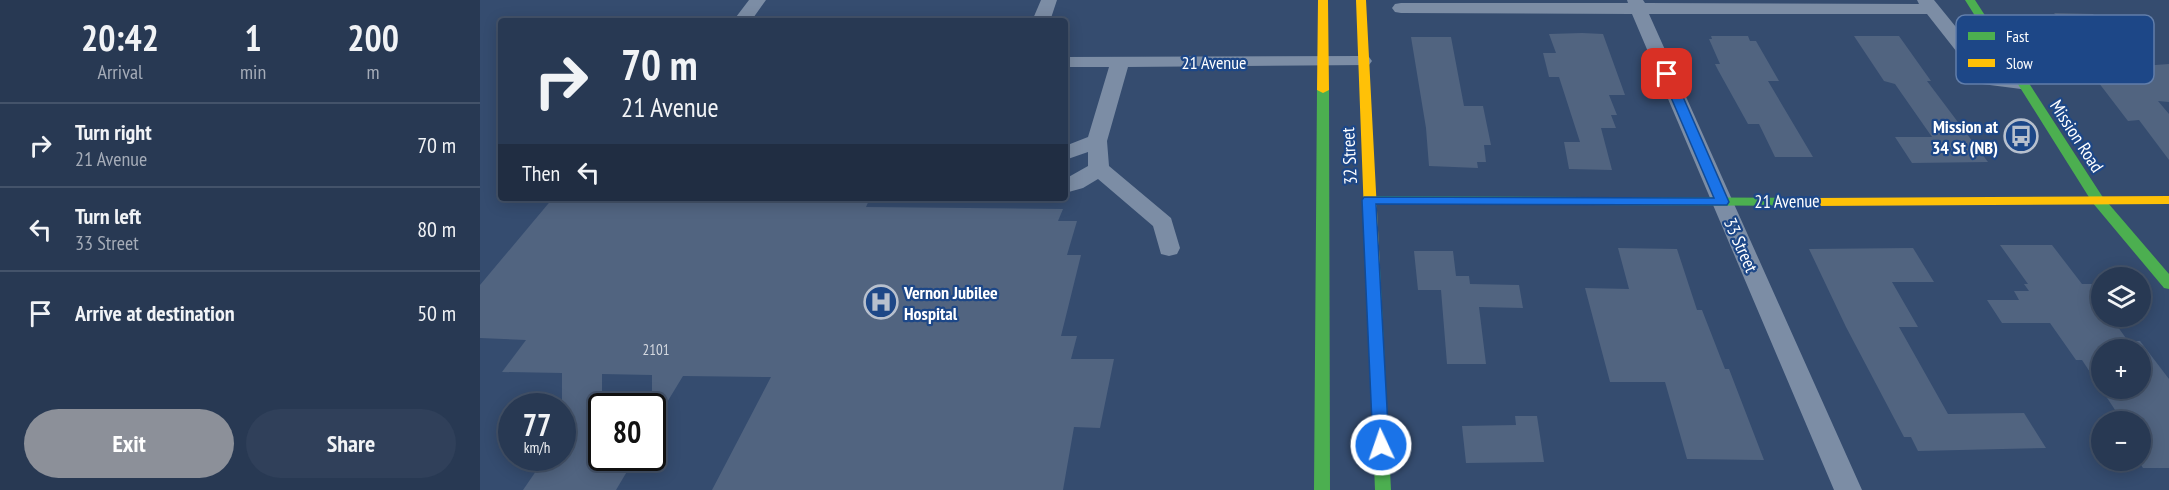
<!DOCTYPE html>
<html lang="en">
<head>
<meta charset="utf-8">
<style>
  body { margin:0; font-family:"PT Sans Narrow",sans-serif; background:#30405a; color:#f1f3f6; height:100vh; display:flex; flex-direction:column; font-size:22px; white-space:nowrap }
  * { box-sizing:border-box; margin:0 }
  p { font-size:20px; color:#a5acb8 }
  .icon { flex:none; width:33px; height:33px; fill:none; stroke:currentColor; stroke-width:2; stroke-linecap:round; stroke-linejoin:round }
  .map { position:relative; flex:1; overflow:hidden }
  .drawer { display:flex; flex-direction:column; background:#283953; width:480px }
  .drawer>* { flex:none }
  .hud { position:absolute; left:18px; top:18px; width:570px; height:183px; border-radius:6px; box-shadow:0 3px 15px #0003,0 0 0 2px #44536a; background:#283953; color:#f1f3f6; overflow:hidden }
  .fabs { position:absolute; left:1611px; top:267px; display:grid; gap:12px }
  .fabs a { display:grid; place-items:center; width:60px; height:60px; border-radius:50%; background:#283953; box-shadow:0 3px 15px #0003,0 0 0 2px #44536a; font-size:30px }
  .speed { position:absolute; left:18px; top:393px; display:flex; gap:12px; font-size:30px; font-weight:700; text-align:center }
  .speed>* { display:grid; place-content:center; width:78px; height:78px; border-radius:50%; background:#283953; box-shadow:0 3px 15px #0003,0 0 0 2px #44536a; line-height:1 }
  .speed small { font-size:15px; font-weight:400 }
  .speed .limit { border:3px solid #111; border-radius:9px; background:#fff; color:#111 }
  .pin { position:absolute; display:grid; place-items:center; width:51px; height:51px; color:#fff; margin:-26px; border-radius:12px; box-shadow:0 3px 9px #0006 }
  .me { position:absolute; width:66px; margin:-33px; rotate:357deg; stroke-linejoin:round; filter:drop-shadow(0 0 4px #0008) }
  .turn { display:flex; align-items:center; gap:21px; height:126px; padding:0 24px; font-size:27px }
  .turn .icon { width:78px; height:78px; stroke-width:2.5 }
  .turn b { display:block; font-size:42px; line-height:51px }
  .then { display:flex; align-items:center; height:57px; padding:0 24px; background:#0003; gap:12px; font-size:22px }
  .eta { display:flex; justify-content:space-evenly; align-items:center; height:102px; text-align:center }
  .eta b { font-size:36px; font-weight:700; line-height:42px }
  .cta { display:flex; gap:12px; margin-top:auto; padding:12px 24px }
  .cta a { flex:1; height:69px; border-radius:36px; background:#8c9099; color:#fff; font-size:24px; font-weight:700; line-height:69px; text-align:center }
  .cta a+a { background:#30405a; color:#f1f3f6 }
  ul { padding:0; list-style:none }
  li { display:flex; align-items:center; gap:18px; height:84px; padding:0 24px; border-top:2px solid #44536a }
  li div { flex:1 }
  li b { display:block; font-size:22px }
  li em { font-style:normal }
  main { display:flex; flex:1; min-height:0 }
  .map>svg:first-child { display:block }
  .building { fill:#516480; fill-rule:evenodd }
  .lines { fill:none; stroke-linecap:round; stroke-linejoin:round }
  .street { fill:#7c8da5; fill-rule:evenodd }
  .fast { fill:#4caf50; fill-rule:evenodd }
  .slow { fill:#ffc107; fill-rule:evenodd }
  .route { fill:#1a73e8; stroke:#114b97; stroke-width:1.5 }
  .labels { text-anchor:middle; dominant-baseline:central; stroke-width:4.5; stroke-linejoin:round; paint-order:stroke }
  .number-label { font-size:15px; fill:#d4d8df }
  .street-label { font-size:18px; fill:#fff; stroke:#1d4787 }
  .poi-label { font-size:18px; font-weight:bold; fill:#fff; stroke:#1d4787; text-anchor:end }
  .key { fill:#1d4787; stroke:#617eab; stroke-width:1.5 }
  .key-label { font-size:16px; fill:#fff }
</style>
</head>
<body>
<main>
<section class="drawer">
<div class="eta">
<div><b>20:42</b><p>Arrival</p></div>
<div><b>1</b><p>min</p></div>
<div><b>200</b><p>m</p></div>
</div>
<ul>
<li><svg class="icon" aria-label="right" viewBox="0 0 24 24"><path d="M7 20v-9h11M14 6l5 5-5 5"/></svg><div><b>Turn right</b><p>21 Avenue</p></div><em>70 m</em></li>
<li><svg class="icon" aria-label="left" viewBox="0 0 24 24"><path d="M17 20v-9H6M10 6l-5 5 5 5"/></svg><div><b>Turn left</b><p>33 Street</p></div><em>80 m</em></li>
<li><svg class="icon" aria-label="arrive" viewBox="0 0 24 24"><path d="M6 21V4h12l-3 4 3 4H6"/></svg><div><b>Arrive at destination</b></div><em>50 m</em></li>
</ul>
<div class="cta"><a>Exit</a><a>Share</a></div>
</section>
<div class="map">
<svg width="1689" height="490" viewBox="0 0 1689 490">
  <rect width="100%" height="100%" fill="#354c6f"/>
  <!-- building -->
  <path class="building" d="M1574 13 1613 14 1662 66 1689 64V102L1678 101 1689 114V160L1659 120 1648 121 1612 74 1631 75Z
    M1102 33 1123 34 1145 95H1129L1137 115H1131L1136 128H1121L1132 170 1089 169 1084 142H1100L1079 77H1069L1063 53H1076L1069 34Z
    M1231 36H1268L1270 41H1276L1299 81H1288L1333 157H1295L1279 124H1268L1238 70 1235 64H1240L1229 39H1232Z
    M1374 36H1419L1451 81H1447L1508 162 1432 163 1415 137H1452L1415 84 1404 81Z
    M931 37H971L984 106H1003L1011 145H1004L1006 162H997L998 168 949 166 946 128Z
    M73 198H390L386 207 583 209 578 221H597L587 255H601L581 336H597L591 359H634L620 428 594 427 583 490H232L291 377 203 376 172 427V375L122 374V458H155L136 490H43L65 458H82V373L22 372 46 340 0 338V285Z
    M1520 245H1572L1602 284H1615L1622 293V316H1630L1648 341H1660L1689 379V468H1663L1658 460H1660V422H1643L1602 360H1596L1570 323H1522L1507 300H1539L1534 291H1549L1544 284H1548ZM1622 350H1660V388H1622Z
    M1138 248 1197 249 1217 310H1222L1245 369H1249L1284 460 1207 459 1185 382H1130L1105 288 1149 289Z
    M1433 248 1454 282H1412L1438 327H1419L1468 414 1544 413 1566 448 1438 451 1431 437H1424L1366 327 1329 249Z
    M934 251H973L976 276H989L990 284 1039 285 1043 308 999 307 1006 364H967L961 290H938Z
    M1035 416H1057L1064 462 986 463 982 426 1036 425Z"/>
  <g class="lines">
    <!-- street -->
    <path class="street" d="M269 0H286L271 21H253Z
      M561 0H577L570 21H552Z
      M1147 0H1163L1165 3 1439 4 1437 0H1454L1515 75 1548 79 1550 83 1548 87 1541 89 1502 84 1447 14H1169L1382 490H1354L1152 14 921 13 915 12 912 8 915 4 921 3H1148Z
      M883 56 889 57 892 61 889 65 648 67 627 141 629 166 691 218 700 248 697 254 689 256 681 254 673 226 618 179 603 188 585 193V179L608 166V152L585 160V146L608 137 629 67H585V57Z"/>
    <!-- fast -->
    <path class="fast" d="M1485 0H1495L1622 196 1689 274V289L1684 288 1612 202Z
      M843 87 849 90 850 490H834L837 90Z
      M889 196 1335 198 1341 202 1335 206 889 204 883 200Z
      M893 263 898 264 900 268 911 490H895L886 268 888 264Z"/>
    <!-- slow -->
    <path class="slow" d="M838 0H848L849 90 843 93 837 90Z
      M876 0H886L900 268 898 272H888L886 268Z
      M1689 196V204L1335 206 1329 202 1335 198Z"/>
  </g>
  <!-- route -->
  <path class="route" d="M1187 70 1193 74 1249 202 1247 205 896 204 909 445 907 450 901 452 895 450 893 445 882 200 884 197 1234 198 1181 74Z"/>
  <!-- icons -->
  <defs>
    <symbol id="bus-ring" viewBox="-11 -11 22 22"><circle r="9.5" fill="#1d4787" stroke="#b8c0cd" stroke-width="1.5"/><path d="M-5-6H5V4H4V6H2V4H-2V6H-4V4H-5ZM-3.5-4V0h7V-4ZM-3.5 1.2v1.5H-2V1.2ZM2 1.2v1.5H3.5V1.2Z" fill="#b8c0cd"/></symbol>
    <symbol id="hospital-ring" viewBox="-11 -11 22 22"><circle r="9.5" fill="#1d4787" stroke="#b8c0cd" stroke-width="1.5"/><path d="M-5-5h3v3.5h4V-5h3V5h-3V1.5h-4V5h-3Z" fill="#b8c0cd"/></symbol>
  </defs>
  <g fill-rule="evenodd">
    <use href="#bus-ring" x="1522" y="117" width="38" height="38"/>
    <use href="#hospital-ring" x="382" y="283" width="38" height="38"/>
  </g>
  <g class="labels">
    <!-- number labels -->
    <g class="number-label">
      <text x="176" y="349">2101</text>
    </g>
    <!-- street labels -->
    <g class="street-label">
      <text x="734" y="62">21 Avenue</text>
      <text transform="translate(1597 136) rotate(57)">Mission Road</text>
      <text transform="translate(869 156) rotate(-93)">32 Street</text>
      <text transform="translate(1307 201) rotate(-1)">21 Avenue</text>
      <text transform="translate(1261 245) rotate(66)">33 Street</text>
    </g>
    <!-- poi labels -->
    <g class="poi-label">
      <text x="1518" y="126">Mission at<tspan x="1518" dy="21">34 St (NB)</tspan></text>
      <text x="424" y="292" text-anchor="start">Vernon Jubilee<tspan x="424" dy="21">Hospital</tspan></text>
    </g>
  </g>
  <!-- legend -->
  <rect x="1476" y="15" width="198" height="69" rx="9" class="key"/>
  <rect x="1488" y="32" width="27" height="8" fill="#4caf50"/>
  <rect x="1488" y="59" width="27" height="8" fill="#ffc107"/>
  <g class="key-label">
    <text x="1526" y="42">Fast</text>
    <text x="1526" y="69">Slow</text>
  </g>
</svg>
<div class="fabs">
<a><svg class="icon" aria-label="layers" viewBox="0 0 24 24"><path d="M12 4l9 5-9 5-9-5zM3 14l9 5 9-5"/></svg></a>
<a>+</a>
<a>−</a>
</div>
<div class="speed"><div>77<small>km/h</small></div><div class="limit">80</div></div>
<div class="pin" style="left:1187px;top:74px;background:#d93025"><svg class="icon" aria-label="arrive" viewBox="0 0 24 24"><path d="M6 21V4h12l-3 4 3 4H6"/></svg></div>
<svg class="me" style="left:901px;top:445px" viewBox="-20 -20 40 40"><circle r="17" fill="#1a73e8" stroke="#fff" stroke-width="3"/><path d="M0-11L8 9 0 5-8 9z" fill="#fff"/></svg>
<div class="hud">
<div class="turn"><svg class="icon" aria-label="right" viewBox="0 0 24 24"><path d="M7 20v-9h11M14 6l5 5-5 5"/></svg><div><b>70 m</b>21 Avenue</div></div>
<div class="then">Then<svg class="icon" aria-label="left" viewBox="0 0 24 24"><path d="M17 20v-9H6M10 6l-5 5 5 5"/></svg></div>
</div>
</div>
</main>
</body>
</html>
